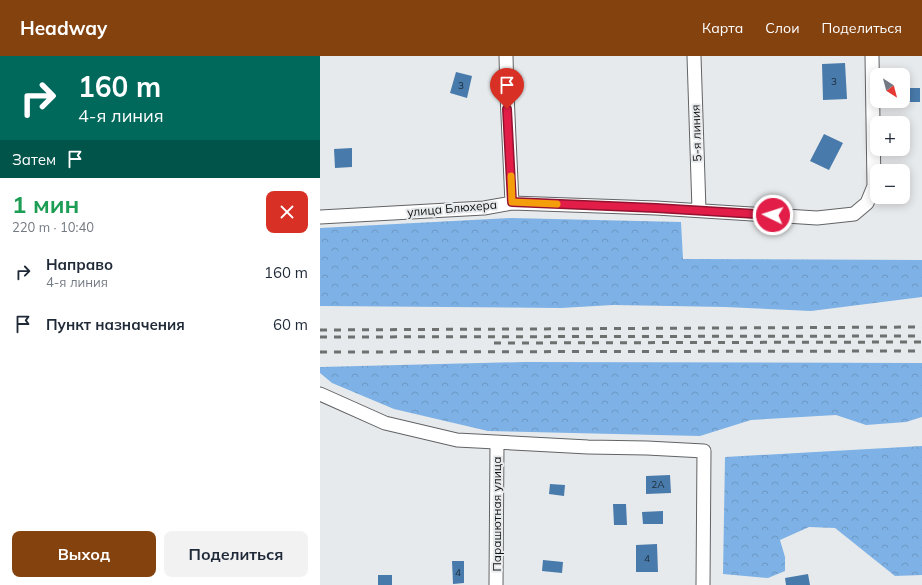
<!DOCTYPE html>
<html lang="ru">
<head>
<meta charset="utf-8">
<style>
  body { margin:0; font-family:Mulish,sans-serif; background:#f2f2f3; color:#1f2937; height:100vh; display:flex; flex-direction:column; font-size:15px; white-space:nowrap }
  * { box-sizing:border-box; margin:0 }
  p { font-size:13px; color:#747a83 }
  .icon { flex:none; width:22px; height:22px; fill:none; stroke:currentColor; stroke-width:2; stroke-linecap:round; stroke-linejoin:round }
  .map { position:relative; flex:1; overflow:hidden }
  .sheet { display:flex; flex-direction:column; background:#fff; width:320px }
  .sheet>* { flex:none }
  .top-card { background:#00695c; color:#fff; overflow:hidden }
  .needle { width:26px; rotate:144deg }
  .fabs { position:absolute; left:550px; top:12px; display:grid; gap:8px }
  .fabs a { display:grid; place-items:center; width:40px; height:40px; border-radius:8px; background:#fff; box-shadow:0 2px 10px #0003; font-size:20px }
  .pin { position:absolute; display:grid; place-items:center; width:34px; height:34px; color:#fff; margin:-41px -17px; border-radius:50% 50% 50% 0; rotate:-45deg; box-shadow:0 0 4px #0007 }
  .pin .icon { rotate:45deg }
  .me { position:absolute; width:44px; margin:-22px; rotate:274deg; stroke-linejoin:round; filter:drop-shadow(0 0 3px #0008) }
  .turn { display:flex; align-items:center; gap:14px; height:84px; padding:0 12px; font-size:18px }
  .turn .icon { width:52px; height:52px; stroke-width:2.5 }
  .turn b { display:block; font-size:28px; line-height:34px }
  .then { display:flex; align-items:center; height:38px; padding:0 12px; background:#0003; gap:8px; font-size:15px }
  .round { display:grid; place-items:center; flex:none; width:42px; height:42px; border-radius:8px; background:#f2f2f3 }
  .head { display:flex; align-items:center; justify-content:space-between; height:68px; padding:0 12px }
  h1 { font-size:24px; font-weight:700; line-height:30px; color:#1e9e55 }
  .cta { display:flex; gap:8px; margin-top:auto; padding:8px 12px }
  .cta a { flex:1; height:46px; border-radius:8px; background:#84420f; color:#fff; font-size:16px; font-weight:700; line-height:46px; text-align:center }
  .cta a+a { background:#f2f2f3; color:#1f2937 }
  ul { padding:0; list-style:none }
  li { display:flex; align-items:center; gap:12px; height:52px; padding:0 12px }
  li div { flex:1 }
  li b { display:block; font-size:15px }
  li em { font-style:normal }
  header { display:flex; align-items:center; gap:24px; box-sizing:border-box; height:56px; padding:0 20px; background:#84420f; color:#fff }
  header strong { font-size:19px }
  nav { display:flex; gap:22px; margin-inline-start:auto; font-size:14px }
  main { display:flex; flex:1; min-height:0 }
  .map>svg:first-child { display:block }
  .forest { fill:url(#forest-crowns) }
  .building { fill:#487aab }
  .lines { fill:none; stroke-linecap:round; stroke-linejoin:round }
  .minor-casing { stroke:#616365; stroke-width:15 }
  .minor { stroke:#fff; stroke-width:13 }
  .rail { stroke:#6e7070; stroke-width:3; stroke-dasharray:7 7; stroke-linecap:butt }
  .route-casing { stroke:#92132f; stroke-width:10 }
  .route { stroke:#e11d48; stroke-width:7 }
  .slow { stroke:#f59e0b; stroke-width:7 }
  .labels { text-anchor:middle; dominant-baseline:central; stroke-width:4; stroke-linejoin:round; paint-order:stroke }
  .number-label { font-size:10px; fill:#1f2c38 }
  .street-label { font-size:12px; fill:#111212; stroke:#e7eaec }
</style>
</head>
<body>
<header>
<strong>Headway</strong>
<nav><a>Карта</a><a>Слои</a><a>Поделиться</a></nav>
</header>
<main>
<section class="sheet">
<div class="top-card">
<div class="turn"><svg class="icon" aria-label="right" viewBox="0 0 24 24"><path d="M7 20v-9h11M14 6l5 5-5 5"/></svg><div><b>160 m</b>4-я линия</div></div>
<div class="then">Затем<svg class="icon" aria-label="arrive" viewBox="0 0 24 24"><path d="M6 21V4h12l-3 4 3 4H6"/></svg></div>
</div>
<div class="head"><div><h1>1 мин</h1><p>220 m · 10:40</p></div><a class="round" style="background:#d93025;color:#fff"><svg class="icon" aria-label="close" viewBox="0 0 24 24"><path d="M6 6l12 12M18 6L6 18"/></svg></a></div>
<ul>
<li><svg class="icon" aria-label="right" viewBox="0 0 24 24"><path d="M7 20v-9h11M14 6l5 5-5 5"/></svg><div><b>Направо</b><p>4-я линия</p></div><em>160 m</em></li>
<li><svg class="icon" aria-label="arrive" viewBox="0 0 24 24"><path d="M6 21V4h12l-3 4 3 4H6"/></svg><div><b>Пункт назначения</b></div><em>60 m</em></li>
</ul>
<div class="cta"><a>Выход</a><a>Поделиться</a></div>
</section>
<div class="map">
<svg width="602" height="529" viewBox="0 0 602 529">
  <defs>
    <pattern id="forest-crowns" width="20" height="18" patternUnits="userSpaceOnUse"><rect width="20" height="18" fill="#7eb2e6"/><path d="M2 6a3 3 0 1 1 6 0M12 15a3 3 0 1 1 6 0" fill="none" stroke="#6c98c4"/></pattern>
  </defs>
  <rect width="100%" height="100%" fill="#e7eaec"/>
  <!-- forest -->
  <path class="forest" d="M191 162 361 166 363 203 602 204V241L491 255 405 251 293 249 241 252 0 250V172Z
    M204 306 602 307V361L586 366 546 369 516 359 431 364 380 380 168 375 74 353 12 327 0 317V311Z
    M602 390V519L575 520 515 472 489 471 460 484 465 501V515L448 522 403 518 405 401Z"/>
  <!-- building -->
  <path class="building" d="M525 7 527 43 503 44 502 8Z
    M136 16 152 20 147 42 130 37Z
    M583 32H600V46H583Z
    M504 78 523 87 509 114 490 105Z
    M32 92V111L15 112 14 93Z
    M350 419 351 437 326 438V420Z
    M230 428 245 429 244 440 229 438Z
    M293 448H306L307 469H294Z
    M343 455V468H323L322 456Z
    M337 488 338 516H316V489Z
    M223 504 243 506 242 517 222 515Z
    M132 505H144V527L133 528Z
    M488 518 490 529H466L465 522Z
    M58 519H72V529H58Z"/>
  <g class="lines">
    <defs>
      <path id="minor" d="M186 0 187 38 192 147
        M374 0 379 154
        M0 161 164 152 192 147 336 152 497 162 534 158 547 147 554 130 552 0
        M0 338 65 367 137 384 268 391 327 392 384 395 383 529
        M176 529 177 387"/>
    </defs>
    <!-- minor casing -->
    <use href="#minor" class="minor-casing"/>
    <!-- minor -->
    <use href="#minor" class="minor"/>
    <!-- rail -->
    <path class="rail" d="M0 274 602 271
      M0 281 602 280
      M174 287 602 286
      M0 296 602 295"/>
  </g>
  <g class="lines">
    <defs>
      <path id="route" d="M187 53 192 146 336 152 453 159"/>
    </defs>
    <!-- route casing -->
    <use href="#route" class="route-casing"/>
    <!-- route -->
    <use href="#route" class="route"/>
    <!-- slow -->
    <path class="slow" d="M191 120 192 146 237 148"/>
  </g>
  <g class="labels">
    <!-- number labels -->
    <g class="number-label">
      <text x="514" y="25">3</text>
      <text x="141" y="29">3</text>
      <text x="338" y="428">2А</text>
      <text x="327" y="502">4</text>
      <text x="138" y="516">4</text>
    </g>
    <!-- street labels -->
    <g class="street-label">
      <text transform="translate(376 77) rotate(-92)">5-я линия</text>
      <text transform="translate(132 152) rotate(-5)">улица Блюхера</text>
      <text transform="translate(176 458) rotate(-90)">Парашютная улица</text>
    </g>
  </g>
</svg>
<div class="fabs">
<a><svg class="needle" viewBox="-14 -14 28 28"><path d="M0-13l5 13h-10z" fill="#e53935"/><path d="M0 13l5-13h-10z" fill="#747a83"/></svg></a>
<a>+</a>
<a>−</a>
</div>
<div class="pin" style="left:187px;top:53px;background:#d93025"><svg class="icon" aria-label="arrive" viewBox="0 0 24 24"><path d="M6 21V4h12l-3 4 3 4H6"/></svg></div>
<svg class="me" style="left:453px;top:159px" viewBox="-20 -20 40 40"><circle r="17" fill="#e11d48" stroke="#fff" stroke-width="3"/><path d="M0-11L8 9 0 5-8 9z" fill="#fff"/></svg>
</div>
</main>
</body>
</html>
